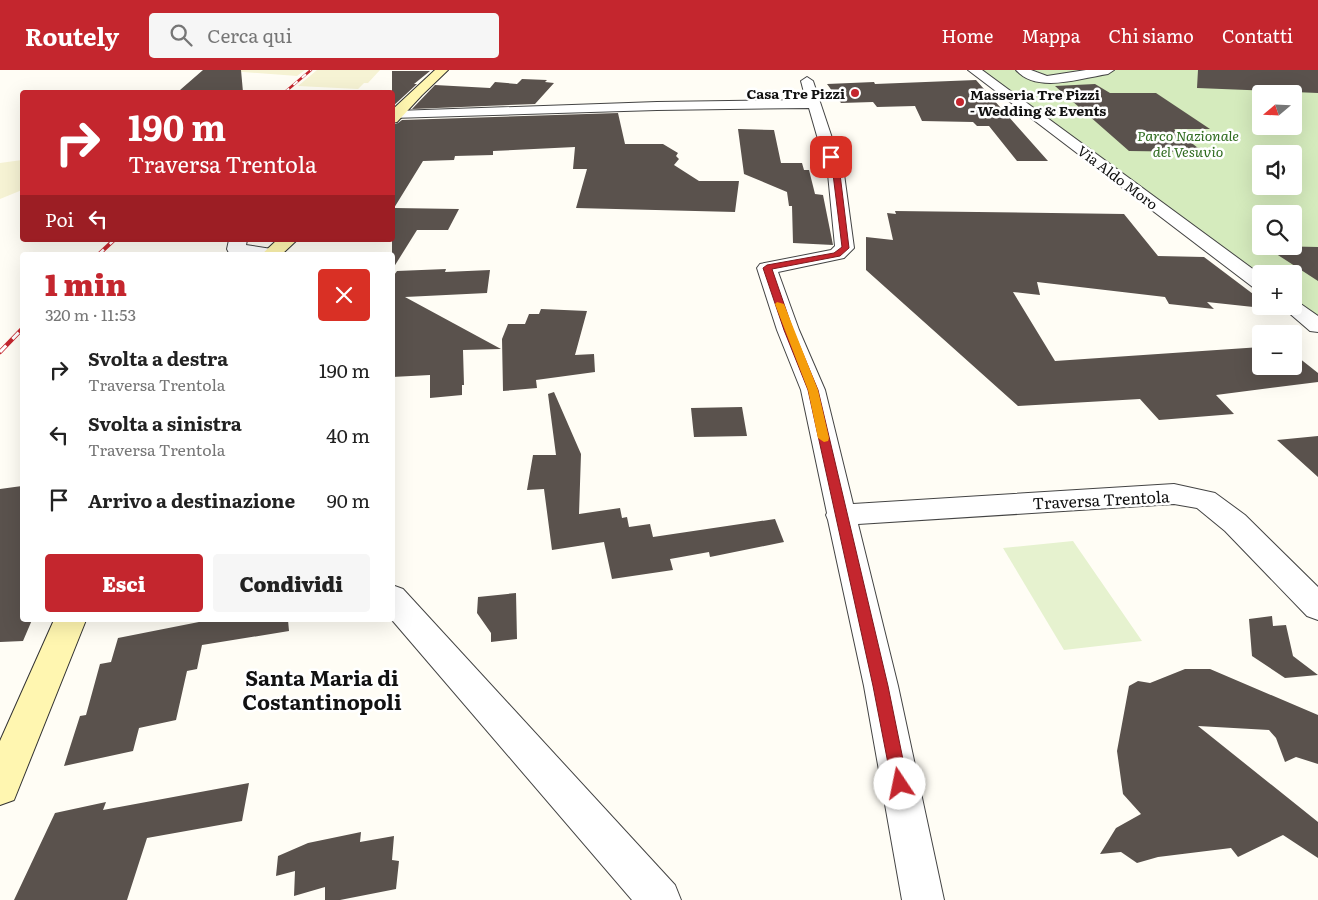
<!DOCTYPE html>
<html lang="it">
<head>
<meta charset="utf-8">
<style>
  body { margin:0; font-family:Literata,serif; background:#f6f6f6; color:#222; height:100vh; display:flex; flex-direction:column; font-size:19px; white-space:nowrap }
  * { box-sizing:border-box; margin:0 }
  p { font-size:16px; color:#767676 }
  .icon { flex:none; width:28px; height:28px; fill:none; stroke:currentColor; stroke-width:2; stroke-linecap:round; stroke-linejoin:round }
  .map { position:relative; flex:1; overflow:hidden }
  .side { position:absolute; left:20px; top:182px; width:375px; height:370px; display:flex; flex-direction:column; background:#fff; border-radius:5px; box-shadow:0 5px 20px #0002 }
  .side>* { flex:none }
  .top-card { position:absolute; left:20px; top:20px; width:375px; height:152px; border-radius:5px; box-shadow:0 5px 20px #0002; background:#c4262e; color:#fff; overflow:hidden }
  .needle { width:32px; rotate:251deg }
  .controls { position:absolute; left:1252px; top:15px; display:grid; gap:10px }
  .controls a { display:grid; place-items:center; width:50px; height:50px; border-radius:5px; background:#fff; box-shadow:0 5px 20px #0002; font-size:25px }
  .pin { position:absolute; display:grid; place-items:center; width:42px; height:42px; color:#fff; margin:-21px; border-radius:10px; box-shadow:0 2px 8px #0006 }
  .me { position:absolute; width:55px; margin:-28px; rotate:349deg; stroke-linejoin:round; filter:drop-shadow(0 0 4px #0008) }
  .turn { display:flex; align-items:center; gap:18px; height:105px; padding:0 25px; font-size:22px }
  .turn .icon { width:65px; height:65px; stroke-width:2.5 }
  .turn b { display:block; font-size:35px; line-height:42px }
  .then { display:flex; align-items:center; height:48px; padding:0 25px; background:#0003; gap:10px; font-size:19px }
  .round { display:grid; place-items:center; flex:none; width:52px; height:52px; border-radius:5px; background:#f6f6f6 }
  .head { display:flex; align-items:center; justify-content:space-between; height:85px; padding:0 25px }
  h1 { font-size:30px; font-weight:800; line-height:38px; color:#c4262e }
  .cta { display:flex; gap:10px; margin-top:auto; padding:10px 25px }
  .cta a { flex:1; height:58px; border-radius:5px; background:#c4262e; color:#fff; font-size:20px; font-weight:800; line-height:58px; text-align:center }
  .cta a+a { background:#f6f6f6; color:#222 }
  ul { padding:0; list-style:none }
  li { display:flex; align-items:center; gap:15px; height:65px; padding:0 25px }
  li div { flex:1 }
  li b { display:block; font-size:19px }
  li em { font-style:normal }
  header { display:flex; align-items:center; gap:30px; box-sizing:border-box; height:70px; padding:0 25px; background:#c4262e; color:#fff }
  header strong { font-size:24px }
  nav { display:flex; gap:28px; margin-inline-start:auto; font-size:18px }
  .search { width:350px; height:45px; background:#f6f6f6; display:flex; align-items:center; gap:12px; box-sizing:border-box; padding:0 18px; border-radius:5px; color:#767676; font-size:19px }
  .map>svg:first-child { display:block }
  .farmland { fill:#f6f3d4 }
  .green { fill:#d5ebbd; fill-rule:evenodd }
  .pitch { fill:#e6f2cf }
  .building { fill:#5a524d }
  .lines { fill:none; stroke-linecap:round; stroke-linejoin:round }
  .street-casing { stroke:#444; stroke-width:2 }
  .secondary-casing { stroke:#333; stroke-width:2 }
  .street { fill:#fff; fill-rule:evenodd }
  .secondary { fill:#fff6b0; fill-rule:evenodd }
  .rail-far2-casing { stroke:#c4262e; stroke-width:2.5 }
  .rail-far1-casing { stroke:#c4262e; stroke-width:4 }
  .rail-casing { stroke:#c4262e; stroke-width:4.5 }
  .rail-far2 { stroke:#fff; stroke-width:2; stroke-dasharray:5.5; stroke-linecap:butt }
  .rail-far1 { stroke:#fff; stroke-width:2.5; stroke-dasharray:8; stroke-linecap:butt }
  .rail { stroke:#fff; stroke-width:3; stroke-dasharray:9; stroke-linecap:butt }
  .route { fill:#c4262e; stroke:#7f191e }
  .slow { fill:#f59e0b }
  .poi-dot { fill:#c4262e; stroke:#fff; stroke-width:2 }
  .labels { text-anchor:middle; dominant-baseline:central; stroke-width:5; stroke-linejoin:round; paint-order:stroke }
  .far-poi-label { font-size:14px; font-weight:bold; fill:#111; stroke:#fff; text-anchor:end }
  .far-park-label { font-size:14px; font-style:italic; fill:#2f6b1f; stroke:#fff }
  .far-street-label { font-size:14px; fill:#111; stroke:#fff }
  .street-label { font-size:16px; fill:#111; stroke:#fff }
  .near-neighbourhood-label { font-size:21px; font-weight:bold; fill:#111; stroke:#fff }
</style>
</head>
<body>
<header>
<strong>Routely</strong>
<div class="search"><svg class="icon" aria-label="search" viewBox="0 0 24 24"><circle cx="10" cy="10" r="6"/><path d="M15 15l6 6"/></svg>Cerca qui</div>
<nav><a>Home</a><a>Mappa</a><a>Chi siamo</a><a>Contatti</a></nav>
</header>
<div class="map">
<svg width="1318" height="830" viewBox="0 0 1318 830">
  <rect width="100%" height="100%" fill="#fffdf5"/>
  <!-- farmland -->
  <path class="farmland" d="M232 0H305L297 6 230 1Z
    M317 0H380L368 13H364L358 19 298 16Z
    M22 90V120L0 129V93Z"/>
  <!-- green -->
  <path class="green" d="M972 0H1318V261L1294 236V204H1261V219L1168 151ZM1261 24H1294V56H1261ZM1261 84H1294V116H1261ZM1261 144H1294V176H1261Z"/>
  <!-- pitch -->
  <path class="pitch" d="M1073 471 1142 571 1064 580 1003 478Z"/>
  <!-- building -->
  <path class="building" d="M203 0H241L243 22 180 20Z
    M1198 0H1318V23L1197 18Z
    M392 1H430L414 14H417L392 37Z
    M522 9 547 10 545 12 554 13 535 34 412 39 435 15 490 18 495 12 517 14Z
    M976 10 1048 91H1017L989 56H977L973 52 922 51 915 36 877 37 873 32 841 33 827 14 874 12 875 14Z
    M1095 14 1110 23H1156L1210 59H1174L1203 82 1129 81 1055 16Z
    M618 43 625 74H663L678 83 676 86 679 89 674 95 699 111H739L735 142 576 138 587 99H573L575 77 493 81V85L455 86 454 90 423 91 394 138 459 139 448 160H417L392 200V55L398 53 402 50Z
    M738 59 774 60 781 93H802L804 100H809L815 124 823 125 833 175 793 173 792 136H789L787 122 744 104Z
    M895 141 1124 144 1158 186 1204 187 1261 230V236H1269L1272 239 1207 232 1214 239 1169 234 1165 227 1037 212 1040 225 1013 222 1055 291 1261 277V296H1294V284L1318 303V312L1216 325 1234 344 1159 350 1140 329 1018 336 866 200V167L893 170 887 143 896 144Z
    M1264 176 1318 177V211Z
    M446 199 445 202 490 200 487 223 405 227 501 279 463 280 464 315H462V325L430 328V305L392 307V208L397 201Z
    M541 239 587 241 575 285 594 284 595 302 536 310 537 318 503 321 502 269 508 254H525L529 244H539Z
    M554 322 581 384 579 444 620 438 622 448 627 447 629 457 650 454 653 467 775 449 784 472 710 487 709 482 670 489 673 500 612 509 604 472 552 480 544 419 527 420 533 385H556L548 324Z
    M742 337 747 366 694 367 691 338Z
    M1318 366V407L1277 370Z
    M22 416V550H32L23 571 0 572V419Z
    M516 523 517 569 491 572V563L477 543 478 527Z
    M1272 546 1273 556 1286 555 1293 586 1318 605 1285 608 1252 586 1249 549Z
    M209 550H288L289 561 202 575 197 599 187 601 176 650 139 658 133 681 64 696 80 646 86 645 100 594 111 592 118 568Z
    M1185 599H1210L1318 645V694L1296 687 1285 692 1276 668 1269 660 1198 656 1318 752V788L1283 765 1238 787 1231 778 1158 787 1137 793 1121 782 1100 784 1116 758 1141 744 1123 724 1117 681 1129 616 1138 611 1150 613Z
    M249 713 242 751 147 768 127 830H14L55 743 106 732 103 740Z
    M361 762 360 772 394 766 392 790 399 791 396 819 340 830H325V817L294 826 295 801 276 806 278 786 308 773Z"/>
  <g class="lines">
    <defs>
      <path id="street" d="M968 0H982L1261 205V220L1254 218Z
        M1016 0H1031L1047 6 1086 0H1114L1108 4C1081 8 1037 24 1016 0Z
        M807 7 813 11 844 104 854 178 844 188 778 202 799 260 825 320 853 434 1174 414 1215 423 1245 445 1318 517V550L1307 546 1225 461 1197 438 1174 434 858 454 898 616 944 830H902L864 616 828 450 826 445 827 443 801 320 777 260 757 198 760 194 831 180 835 176 828 104 809 38 657 40 392 48V42L396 41 657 32 806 30 801 11Z
        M229 170H247L246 175 278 180 280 184 239 185 229 183 227 179Z
        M1294 230 1298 232 1318 246V262L1310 261 1281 236H1294Z
        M392 515 403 519 675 815 681 830H632L392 550Z"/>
      <path id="secondary" d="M435 0H448L422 25 397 52 392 53V40Z
        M277 170H297L281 185H261Z
        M54 550H86L14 730 0 735V671Z"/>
    </defs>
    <!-- street casing -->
    <use href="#street" class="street-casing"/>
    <!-- secondary casing -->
    <use href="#secondary" class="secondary-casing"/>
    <!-- street -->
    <use href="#street" class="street"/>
    <!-- secondary -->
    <use href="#secondary" class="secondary"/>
    <defs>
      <path id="rail-far2" d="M285 22 311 0"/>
      <path id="rail-far1" d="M98 185 114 170"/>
      <path id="rail" d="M0 282 22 259"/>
    </defs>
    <!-- rail-far2 casing -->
    <use href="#rail-far2" class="rail-far2-casing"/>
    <!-- rail-far1 casing -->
    <use href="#rail-far1" class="rail-far1-casing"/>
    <!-- rail casing -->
    <use href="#rail" class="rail-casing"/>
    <!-- rail-far2 -->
    <use href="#rail-far2" class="rail-far2"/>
    <!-- rail-far1 -->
    <use href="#rail-far1" class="rail-far1"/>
    <!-- rail -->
    <use href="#rail" class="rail"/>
  </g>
  <!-- route -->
  <path class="route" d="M831 85 834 87 840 104 849 178 840 186 772 199 793 260 818 320 888 616 908 714 906 719 900 721 894 719 892 714 873 616 808 320 784 260 763 198 767 195 834 183 842 177 833 104 827 87Z"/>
  <!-- slow -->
  <path class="slow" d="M777 232 784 234 818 320 829 368 828 371 824 372 818 368 808 320 775 234Z"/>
  <!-- markers -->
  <g class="poi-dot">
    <circle cx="855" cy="23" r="5"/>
    <circle cx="960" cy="32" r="5"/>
  </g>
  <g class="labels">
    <!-- far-poi labels -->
    <g class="far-poi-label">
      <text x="845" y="23">Casa Tre Pizzi</text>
      <text x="970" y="24" text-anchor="start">Masseria Tre Pizzi<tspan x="970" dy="16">- Wedding &amp; Events</tspan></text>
    </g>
    <!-- far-park labels -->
    <g class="far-park-label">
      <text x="1188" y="65">Parco Nazionale<tspan x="1188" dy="16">del Vesuvio</tspan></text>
    </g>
    <!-- far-street labels -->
    <g class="far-street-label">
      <text transform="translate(1118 107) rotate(37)">Via Aldo Moro</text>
    </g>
    <!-- street labels -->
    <g class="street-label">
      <text transform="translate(1101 429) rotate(-3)">Traversa Trentola</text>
    </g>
    <!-- near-neighbourhood labels -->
    <g class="near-neighbourhood-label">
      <text x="322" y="606">Santa Maria di<tspan x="322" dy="24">Costantinopoli</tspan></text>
    </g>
  </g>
</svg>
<div class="controls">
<a><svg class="needle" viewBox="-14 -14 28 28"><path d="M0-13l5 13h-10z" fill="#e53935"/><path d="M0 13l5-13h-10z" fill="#767676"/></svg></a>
<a><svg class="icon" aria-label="sound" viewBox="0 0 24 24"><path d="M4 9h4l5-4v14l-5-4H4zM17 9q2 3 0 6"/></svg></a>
<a><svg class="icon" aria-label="search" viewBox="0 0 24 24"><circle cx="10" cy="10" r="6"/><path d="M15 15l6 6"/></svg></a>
<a>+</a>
<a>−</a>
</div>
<div class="pin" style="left:831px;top:87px;background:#d93025"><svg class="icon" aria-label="arrive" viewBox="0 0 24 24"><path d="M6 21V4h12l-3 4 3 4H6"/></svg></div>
<svg class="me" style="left:900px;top:714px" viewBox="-20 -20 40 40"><circle r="19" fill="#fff"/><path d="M0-13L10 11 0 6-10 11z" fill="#c4262e"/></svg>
<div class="top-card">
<div class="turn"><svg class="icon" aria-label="right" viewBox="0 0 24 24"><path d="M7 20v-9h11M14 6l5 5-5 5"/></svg><div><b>190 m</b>Traversa Trentola</div></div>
<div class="then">Poi<svg class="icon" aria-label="left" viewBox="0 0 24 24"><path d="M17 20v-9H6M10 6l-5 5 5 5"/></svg></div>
</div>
<section class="side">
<div class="head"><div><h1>1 min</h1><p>320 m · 11:53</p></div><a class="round" style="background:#d93025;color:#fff"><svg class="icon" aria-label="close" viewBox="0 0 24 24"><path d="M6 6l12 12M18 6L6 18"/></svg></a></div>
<ul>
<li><svg class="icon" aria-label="right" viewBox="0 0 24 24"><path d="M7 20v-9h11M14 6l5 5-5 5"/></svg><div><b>Svolta a destra</b><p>Traversa Trentola</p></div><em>190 m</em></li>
<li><svg class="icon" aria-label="left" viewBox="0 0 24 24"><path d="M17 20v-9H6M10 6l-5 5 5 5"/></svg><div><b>Svolta a sinistra</b><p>Traversa Trentola</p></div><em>40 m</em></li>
<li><svg class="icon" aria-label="arrive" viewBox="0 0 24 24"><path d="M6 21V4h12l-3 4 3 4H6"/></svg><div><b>Arrivo a destinazione</b></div><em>90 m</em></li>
</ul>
<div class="cta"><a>Esci</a><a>Condividi</a></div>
</section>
</div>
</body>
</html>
